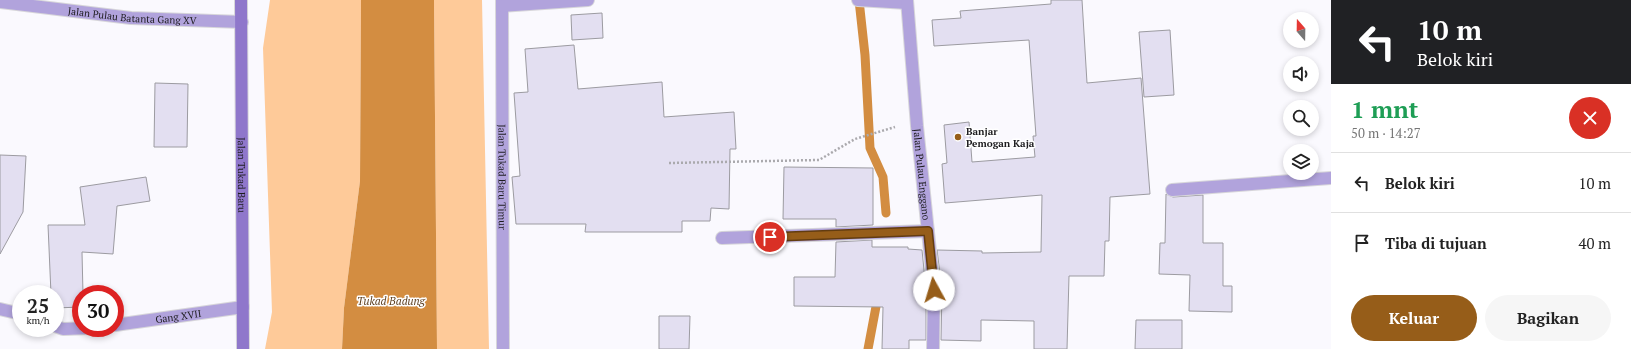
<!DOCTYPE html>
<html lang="id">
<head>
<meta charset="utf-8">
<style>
  body { margin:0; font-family:"PT Serif",serif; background:#f6f6f6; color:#222; height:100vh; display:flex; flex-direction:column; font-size:15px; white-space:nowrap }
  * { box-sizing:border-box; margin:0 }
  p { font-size:13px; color:#767676 }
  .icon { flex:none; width:22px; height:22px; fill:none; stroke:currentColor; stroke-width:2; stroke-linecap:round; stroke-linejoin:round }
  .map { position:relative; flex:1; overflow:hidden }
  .panel { display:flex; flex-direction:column; background:#fff; width:300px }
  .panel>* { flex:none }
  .banner { background:#202124; color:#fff; overflow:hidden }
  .needle { width:26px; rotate:340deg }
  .buttons { position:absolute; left:1283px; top:12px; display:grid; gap:8px }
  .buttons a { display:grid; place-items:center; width:36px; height:36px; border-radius:50%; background:#fff; box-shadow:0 2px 6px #0003; font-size:20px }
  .speed { position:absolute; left:12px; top:285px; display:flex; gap:8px; font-size:20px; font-weight:700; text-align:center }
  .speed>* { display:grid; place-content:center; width:52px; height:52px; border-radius:50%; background:#fff; box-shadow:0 2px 6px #0003; line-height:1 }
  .speed small { font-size:10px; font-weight:400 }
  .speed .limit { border:6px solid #d22; background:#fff; color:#111 }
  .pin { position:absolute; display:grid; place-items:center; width:34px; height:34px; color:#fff; margin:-17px; border:2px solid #fff; border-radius:50%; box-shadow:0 1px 4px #0007 }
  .me { position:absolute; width:44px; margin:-22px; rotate:354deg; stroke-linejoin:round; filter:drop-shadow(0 0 3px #0008) }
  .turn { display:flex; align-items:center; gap:14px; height:84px; padding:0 20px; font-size:18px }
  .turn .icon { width:52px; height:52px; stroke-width:2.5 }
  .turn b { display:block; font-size:28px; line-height:34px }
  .round { display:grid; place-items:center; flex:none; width:42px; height:42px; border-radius:21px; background:#f6f6f6 }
  .headline { display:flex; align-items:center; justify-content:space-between; height:68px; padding:0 20px }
  h1 { font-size:24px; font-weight:700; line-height:30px; color:#1e9e55 }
  .primary-button { display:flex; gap:8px; margin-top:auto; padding:8px 20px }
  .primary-button a { flex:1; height:46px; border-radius:24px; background:#965d19; color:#fff; font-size:16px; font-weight:700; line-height:46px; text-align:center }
  .primary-button a+a { background:#f6f6f6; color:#222 }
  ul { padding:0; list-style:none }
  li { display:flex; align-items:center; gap:12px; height:60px; padding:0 20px; border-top:1px solid #e0e0e0 }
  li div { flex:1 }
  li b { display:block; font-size:15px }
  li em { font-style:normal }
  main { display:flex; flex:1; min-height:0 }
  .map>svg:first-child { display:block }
  .green { fill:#feca99 }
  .water { fill:#d38d41 }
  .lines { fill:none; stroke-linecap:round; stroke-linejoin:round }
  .stream { stroke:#d38d41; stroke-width:9 }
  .building { fill:#e3dff1; stroke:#9c9ba1 }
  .lane-casing { stroke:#d7d6da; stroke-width:14 }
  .street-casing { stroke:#d7d6da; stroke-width:14 }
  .secondary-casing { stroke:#d7d6da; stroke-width:14 }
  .path { stroke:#aaa9ad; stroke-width:2.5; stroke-dasharray:2 2; stroke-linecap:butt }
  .lane { stroke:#b1a3dc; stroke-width:12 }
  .street { stroke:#b1a3dc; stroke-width:12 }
  .secondary { stroke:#8f77cb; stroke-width:12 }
  .route-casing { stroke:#623c10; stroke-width:10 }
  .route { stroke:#965d19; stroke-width:7 }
  .poi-dot { fill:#965d19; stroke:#fff; stroke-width:1.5 }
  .labels { text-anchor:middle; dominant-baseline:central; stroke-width:3; stroke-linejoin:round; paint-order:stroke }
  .street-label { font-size:10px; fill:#1d1c1f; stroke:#fff }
  .poi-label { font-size:10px; font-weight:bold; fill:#1d1c1f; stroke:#fff; text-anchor:start }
  .water-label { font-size:11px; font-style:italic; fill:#5b3d1e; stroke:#fff }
</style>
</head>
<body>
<main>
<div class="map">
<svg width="1331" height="349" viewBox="0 0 1331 349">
  <rect width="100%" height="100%" fill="#faf9fe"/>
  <!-- green -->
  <path class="green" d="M270 0H361L360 181 344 308 342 349H265L272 312 263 48Z
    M434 0H482L489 349H437Z"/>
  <!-- water -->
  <path class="water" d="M361 0H434L437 349H342L344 308 360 181Z"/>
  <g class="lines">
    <!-- stream -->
    <path class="stream" d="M859 0 865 55 870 148 883 177 886 213
      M868 349 878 296"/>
  </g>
  <!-- building -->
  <path class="building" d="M1051 0H1082L1087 83 1141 78 1150 194 1110 197 1109 241H1105L1104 276H1069L1067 349H1034V321L981 320V341L941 340 942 290 937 250 982 251V253L1041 252 1042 195 945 203 942 164 947 163 944 125 969 122 972 162 1035 157 1033 136H1036L1029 40 934 46 932 20 961 18 960 11 1051 4Z
    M602 13 603 38 572 40 571 15Z
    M1170 30 1174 95 1144 97 1139 32Z
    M574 45 578 89 662 82 664 117 734 112 736 149H730L729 209 711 208 710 221H682V232H585L586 224H516L512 177 520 176 514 93 528 92 525 49Z
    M155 83 188 84 187 147H154Z
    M0 155 26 156 23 212 0 254Z
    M784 167 873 168V225L836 227V219H783Z
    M146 177 150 201 117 206 113 254 82 252 83 294H81V307L55 308V294H51L48 225H85L80 187Z
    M1166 194 1173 197 1203 195V243H1223V286H1232V312L1189 311 1190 275 1159 274 1160 243H1165Z
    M872 240V247H908V249L922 250 926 290V340H909V349H882L883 307 794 306V277H835L836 242Z
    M659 316H690L689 349H659Z
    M1136 320H1182V349H1135Z"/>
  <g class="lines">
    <defs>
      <g id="lane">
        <path d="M0 309 21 314"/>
        <path id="s1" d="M115 325 243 307"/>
        <path d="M55 326 63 329 90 328"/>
      </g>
      <g id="street">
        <path id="s2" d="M502 0 503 349"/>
        <path d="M858 0 907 3"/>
        <path id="s3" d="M907 0 917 126 934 290 933 349"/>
        <path id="s4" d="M0 2 131 18 242 22"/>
        <path d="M502 6 588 0"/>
        <path d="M1172 190 1331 178"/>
        <path d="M722 238 928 231"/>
      </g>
      <g id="secondary">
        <path id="s5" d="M241 0 243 349"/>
      </g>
    </defs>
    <!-- lane casing -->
    <use href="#lane" class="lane-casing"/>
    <!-- street casing -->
    <use href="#street" class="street-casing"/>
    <!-- secondary casing -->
    <use href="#secondary" class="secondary-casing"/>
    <!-- path -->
    <path class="path" d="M669 163 819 160 855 139 895 127"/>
    <!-- lane -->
    <use href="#lane" class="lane"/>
    <!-- street -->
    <use href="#street" class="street"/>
    <!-- secondary -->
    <use href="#secondary" class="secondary"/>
  </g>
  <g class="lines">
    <defs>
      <path id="route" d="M770 237 928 231 934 290"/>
    </defs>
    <!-- route casing -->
    <use href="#route" class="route-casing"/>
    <!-- route -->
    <use href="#route" class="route"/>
  </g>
  <!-- markers -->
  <circle class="poi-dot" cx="958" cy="137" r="4"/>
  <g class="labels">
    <!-- street labels -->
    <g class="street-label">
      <text stroke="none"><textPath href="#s4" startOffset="133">Jalan Pulau Batanta Gang XV</textPath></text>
      <text stroke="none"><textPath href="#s5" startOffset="175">Jalan Tukad Baru</textPath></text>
      <text stroke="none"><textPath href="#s3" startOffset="175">Jalan Pulau Enggano</textPath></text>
      <text stroke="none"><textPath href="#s2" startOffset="177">Jalan Tukad Baru Timur</textPath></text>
      <text stroke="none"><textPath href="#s1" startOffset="64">Gang XVII</textPath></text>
    </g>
    <!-- poi labels -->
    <g class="poi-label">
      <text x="966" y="131">Banjar<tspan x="966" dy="12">Pemogan Kaja</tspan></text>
    </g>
    <!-- water labels -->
    <g class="water-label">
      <text x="391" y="301">Tukad Badung</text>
    </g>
  </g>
</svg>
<div class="buttons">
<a><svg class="needle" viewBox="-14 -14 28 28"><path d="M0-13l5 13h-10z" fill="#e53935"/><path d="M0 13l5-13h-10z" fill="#767676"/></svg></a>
<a><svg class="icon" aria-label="sound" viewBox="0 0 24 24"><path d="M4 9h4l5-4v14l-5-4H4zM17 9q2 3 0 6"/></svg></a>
<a><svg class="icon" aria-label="search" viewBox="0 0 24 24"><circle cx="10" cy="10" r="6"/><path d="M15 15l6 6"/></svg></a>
<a><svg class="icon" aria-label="layers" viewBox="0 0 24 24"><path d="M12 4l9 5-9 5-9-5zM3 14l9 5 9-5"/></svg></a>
</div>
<div class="speed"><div>25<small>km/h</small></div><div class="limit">30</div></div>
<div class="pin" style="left:770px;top:237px;background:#d93025"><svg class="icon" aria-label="arrive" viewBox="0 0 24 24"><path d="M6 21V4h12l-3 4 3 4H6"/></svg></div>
<svg class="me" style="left:934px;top:290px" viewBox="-20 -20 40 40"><circle r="19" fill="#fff"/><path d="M0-13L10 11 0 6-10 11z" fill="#965d19"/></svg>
</div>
<section class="panel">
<div class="banner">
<div class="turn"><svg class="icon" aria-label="left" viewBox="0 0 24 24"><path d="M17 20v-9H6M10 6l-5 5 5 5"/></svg><div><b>10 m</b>Belok kiri</div></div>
</div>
<div class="headline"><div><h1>1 mnt</h1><p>50 m · 14:27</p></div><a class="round" style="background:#d93025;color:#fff"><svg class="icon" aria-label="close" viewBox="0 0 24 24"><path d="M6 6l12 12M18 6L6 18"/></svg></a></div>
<ul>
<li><svg class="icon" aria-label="left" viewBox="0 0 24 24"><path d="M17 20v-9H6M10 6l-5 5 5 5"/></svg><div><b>Belok kiri</b></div><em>10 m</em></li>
<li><svg class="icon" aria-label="arrive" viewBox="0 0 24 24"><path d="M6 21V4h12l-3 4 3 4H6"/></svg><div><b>Tiba di tujuan</b></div><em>40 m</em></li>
</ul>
<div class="primary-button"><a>Keluar</a><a>Bagikan</a></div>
</section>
</main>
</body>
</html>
